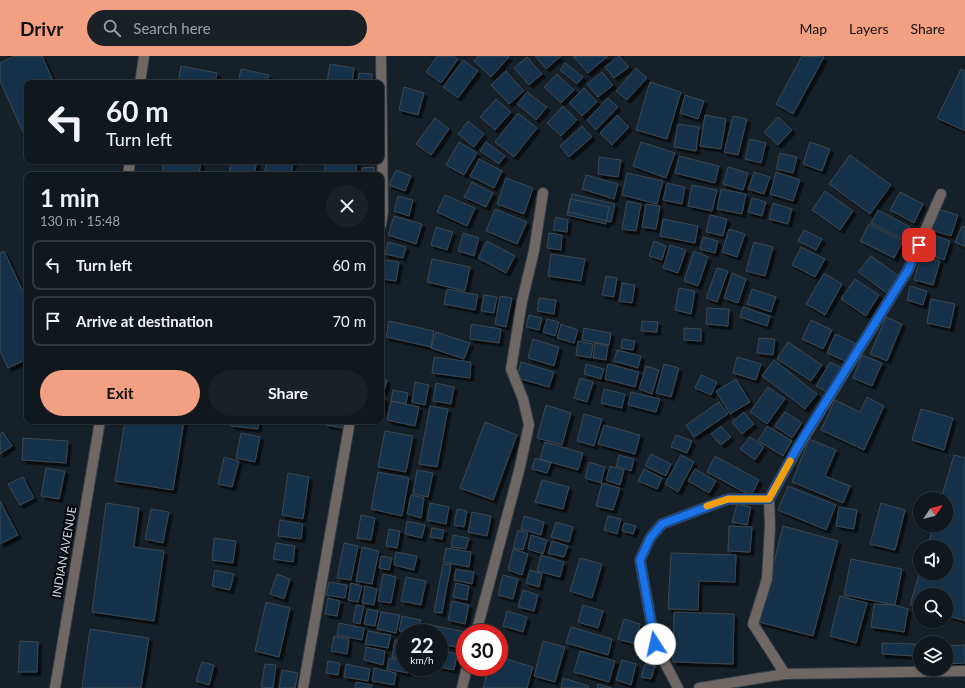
<!DOCTYPE html>
<html lang="en">
<head>
<meta charset="utf-8">
<style>
  body { margin:0; font-family:Lato,sans-serif; background:#192127; color:#f1f3f6; height:100vh; display:flex; flex-direction:column; font-size:15px; white-space:nowrap }
  * { box-sizing:border-box; margin:0 }
  p { font-size:13px; color:#9ca0a4 }
  .icon { flex:none; width:22px; height:22px; fill:none; stroke:currentColor; stroke-width:2; stroke-linecap:round; stroke-linejoin:round }
  .map { position:relative; flex:1; overflow:hidden }
  .panel { position:absolute; left:24px; top:116px; width:360px; height:252px; display:flex; flex-direction:column; background:#10181e; border-radius:8px; box-shadow:0 1px 3px #0004,0 0 0 1px #30373c }
  .panel>* { flex:none }
  .banner { position:absolute; left:24px; top:24px; width:360px; height:84px; border-radius:8px; box-shadow:0 1px 3px #0004,0 0 0 1px #30373c; background:#10181e; color:#f1f3f6; overflow:hidden }
  .needle { width:26px; rotate:55deg }
  .buttons { position:absolute; left:913px; top:436px; display:grid; gap:8px }
  .buttons a { display:grid; place-items:center; width:40px; height:40px; border-radius:50%; background:#10181e; box-shadow:0 1px 3px #0004,0 0 0 1px #30373c; font-size:20px }
  .speed { position:absolute; left:396px; top:568px; display:flex; gap:8px; font-size:20px; font-weight:700; text-align:center }
  .speed>* { display:grid; place-content:center; width:52px; height:52px; border-radius:50%; background:#10181e; box-shadow:0 1px 3px #0004,0 0 0 1px #30373c; line-height:1 }
  .speed small { font-size:10px; font-weight:400 }
  .speed .limit { border:6px solid #d22; background:#fff; color:#111 }
  .pin { position:absolute; display:grid; place-items:center; width:34px; height:34px; color:#fff; margin:-17px; border-radius:8px; box-shadow:0 2px 6px #0006 }
  .me { position:absolute; width:44px; margin:-22px; rotate:350deg; stroke-linejoin:round; filter:drop-shadow(0 0 3px #0008) }
  .turn { display:flex; align-items:center; gap:14px; height:84px; padding:0 16px; font-size:18px }
  .turn .icon { width:52px; height:52px; stroke-width:2.5 }
  .turn b { display:block; font-size:28px; line-height:34px }
  .round { display:grid; place-items:center; flex:none; width:42px; height:42px; border-radius:21px; background:#192127 }
  .head { display:flex; align-items:center; justify-content:space-between; height:68px; padding:0 16px }
  h1 { font-size:24px; font-weight:700; line-height:30px }
  .primary-button { display:flex; gap:8px; margin-top:auto; padding:8px 16px }
  .primary-button a { flex:1; height:46px; border-radius:24px; background:#f39f82; color:#111; font-size:16px; font-weight:700; line-height:46px; text-align:center }
  .primary-button a+a { background:#192127; color:#f1f3f6 }
  ul { padding:0; list-style:none }
  li { display:flex; align-items:center; gap:12px; height:50px; margin:0 8px 6px; padding:0 8px; border:2px solid #30373c; border-radius:8px }
  li div { flex:1 }
  li b { display:block; font-size:15px }
  li em { font-style:normal }
  header { display:flex; align-items:center; gap:24px; box-sizing:border-box; height:56px; padding:0 20px; background:#f39f82; color:#111 }
  header strong { font-size:19px }
  nav { display:flex; gap:22px; margin-inline-start:auto; font-size:14px }
  .search { width:280px; height:36px; background:#192127; display:flex; align-items:center; gap:10px; box-sizing:border-box; padding:0 14px; border-radius:22px; color:#9ca0a4; font-size:15px }
  .map>svg:first-child { display:block }
  .building { fill:#17334b; stroke:#3c4750; filter:url(#shadow) }
  .lines { fill:none; stroke-linecap:round; stroke-linejoin:round }
  .minor-casing { stroke:#333c44; stroke-width:12 }
  .minor { stroke:#6e6764; stroke-width:10 }
  .route-casing { stroke:#114b97; stroke-width:10 }
  .route { stroke:#1a73e8; stroke-width:7 }
  .slow { stroke:#f59e0b; stroke-width:7 }
  .labels { text-anchor:middle; dominant-baseline:central; stroke-width:4; stroke-linejoin:round; paint-order:stroke }
  .street-label { font-size:12px; fill:#ccd2d8; stroke:#05090d }
</style>
</head>
<body>
<header>
<strong>Drivr</strong>
<div class="search"><svg class="icon" aria-label="search" viewBox="0 0 24 24"><circle cx="10" cy="10" r="6"/><path d="M15 15l6 6"/></svg>Search here</div>
<nav><a>Map</a><a>Layers</a><a>Share</a></nav>
</header>
<div class="map">
<svg width="965" height="632" viewBox="0 0 965 632">
  <defs>
    <filter id="shadow"><feDropShadow dx="3.5" dy="3.5" stdDeviation="0" flood-color="#0009"/></filter>
  </defs>
  <rect width="100%" height="100%" fill="#162028"/>
  <!-- building -->
  <path class="building" d="M15 0H42L54 27H27V85L0 25V7Z
    M437 0H453L458 3 441 27 426 16Z
    M478 0H508L509 1 491 21 474 5Z
    M535 0H561L546 13Z
    M573 0H608L588 17Z
    M619 0 629 11 614 22 605 11Z
    M802 0 824 1 793 58 776 48Z
    M527 1 542 18 529 29 514 12Z
    M463 4 478 15 458 42 443 31Z
    M565 7 583 21 577 28 560 14Z
    M330 8 354 12 352 27H327Z
    M181 10 217 17 215 27H178Z
    M636 12 647 22 627 44 616 35Z
    M241 13 269 19 267 27H238Z
    M961 13 965 15V75L937 62Z
    M506 15 524 35 509 48 491 29Z
    M602 16 613 29 598 41 587 28Z
    M359 17 372 18V27H358Z
    M557 18 574 34 561 47 544 31Z
    M280 23 304 27H279Z
    M650 26 681 36 667 83 636 74Z
    M404 31 424 37 418 59 399 54Z
    M584 32 597 46 582 60 569 47Z
    M527 36 547 51 536 64 517 48Z
    M685 39 704 45 698 63 680 57Z
    M608 42 618 51 596 74 587 64Z
    M496 43 511 56 495 74 480 61Z
    M563 50 577 64 561 80 547 67Z
    M518 57 537 72 514 101 495 86Z
    M617 59 629 71 612 89 600 77Z
    M705 59 726 63 721 93 700 90Z
    M733 60 747 63 738 99 724 96Z
    M778 61 792 74 778 89 764 76Z
    M435 62 449 73 431 99 416 88Z
    M468 65 484 78 474 91 458 78Z
    M678 68 699 71 696 95 674 91Z
    M582 70 592 81 569 101 560 90Z
    M750 83 766 87 761 107 745 103Z
    M459 86 477 97 464 119 446 109Z
    M486 86 505 100 499 108 480 95Z
    M641 86 675 97 666 122 633 110Z
    M810 86 830 93 822 115 803 108Z
    M780 97 797 101 793 117 776 113Z
    M850 99 891 129 870 158 829 128Z
    M679 100 719 110 715 127 675 117Z
    M599 101 621 104 618 121 598 118Z
    M479 103 502 115 494 132 470 120Z
    M164 105H201L199 119H178L162 116Z
    M231 105H257L254 119H229Z
    M267 105H293L291 119H264Z
    M325 105H356L357 119H325Z
    M374 111V119H362V112Z
    M728 111 748 117 743 134 723 128Z
    M396 114 411 120 405 135 389 129Z
    M754 116 770 121 764 138 748 133Z
    M776 116 800 124 793 145 770 138Z
    M627 117 663 125 657 148 622 139Z
    M586 119 618 128 614 143 582 133Z
    M506 122 533 132 524 158 497 148Z
    M472 126 493 137 486 151 464 141Z
    M667 127 685 131 682 148 663 144Z
    M692 129 717 134 712 155 688 150Z
    M721 133 746 138 742 158 717 153Z
    M825 135 853 155 840 174 812 154Z
    M900 136 923 148 914 167 890 154Z
    M572 138 615 148 611 166 568 156Z
    M445 139 475 152 467 170 437 156Z
    M398 140 413 144 409 160 394 155Z
    M752 142 766 146 762 160 748 156Z
    M570 143 609 151 606 168 567 159Z
    M627 145 641 148 636 175 622 173Z
    M773 147 792 153 788 168 769 163Z
    M646 148 660 150 656 173 642 171Z
    M495 153 527 166 517 188 486 175Z
    M938 153 958 159 951 180 931 174Z
    M878 154 910 171 903 183 871 167Z
    M710 159 727 163 723 180 706 176Z
    M394 160 422 168 416 188 388 179Z
    M556 161 568 164 567 176 553 174Z
    M663 163 698 170 695 187 660 180Z
    M869 168 903 185 894 202 860 185Z
    M962 170 965 171V191L955 186Z
    M436 171 453 176 447 194 431 189Z
    M729 173 745 178 737 201 722 196Z
    M804 174 822 183 816 194 798 185Z
    M463 177 479 182 474 200 458 195Z
    M549 177 562 179 561 194 547 192Z
    M930 178 950 185 944 204 924 197Z
    M703 181 718 185 715 197 700 193Z
    M487 185 515 200 506 217 478 202Z
    M654 185 666 190 662 204 649 200Z
    M388 186 406 191 403 202 385 198Z
    M754 186 773 191 765 220 746 215Z
    M670 189 686 194 678 217 663 212Z
    M801 191 825 203 815 221 792 209Z
    M4 195 27 244V303L8 312 0 295V197Z
    M694 195 708 201 698 230 684 225Z
    M551 198 585 203 581 225 548 220Z
    M871 200 900 221 888 238 858 216Z
    M921 200 940 205 933 229 914 224Z
    M432 203 470 211 465 235 427 226Z
    M384 204 399 206 396 225 381 223Z
    M717 212 728 215 717 246 706 242Z
    M732 217 746 223 738 247 724 242Z
    M824 217 842 228 825 259 806 248Z
    M606 220 617 222 614 241 602 239Z
    M855 223 879 239 866 260 841 243Z
    M622 227 635 229 632 247 619 245Z
    M910 230 927 235 923 249 907 244Z
    M679 232 695 235 691 258 675 254Z
    M447 233 478 239 475 254 444 248Z
    M752 233 776 241 771 256 747 248Z
    M484 239 497 241 494 257 481 255Z
    M500 240 512 242 506 271 495 268Z
    M539 242 556 244 554 258 537 255Z
    M931 243 955 248 950 272 927 267Z
    M743 251 770 260 767 270 740 261Z
    M707 252 729 253 728 270 706 268Z
    M529 259 542 262 539 274 526 271Z
    M886 261 902 268 887 305 870 298Z
    M547 263 559 266 555 280 543 276Z
    M811 264 832 274 823 293 802 283Z
    M389 265 434 275 431 291 386 281Z
    M642 265 658 266 657 276 641 275Z
    M471 268 501 273 499 287 470 283Z
    M561 268 578 274 574 287 557 282Z
    M584 272 611 277 609 289 582 284Z
    M684 272 701 273V285L684 284Z
    M436 276 470 287 464 303 431 292Z
    M835 278 855 287 847 306 827 297Z
    M759 282 775 283 773 299 757 297Z
    M533 283 559 291 554 310 528 302Z
    M622 283 635 285 633 294 621 292Z
    M578 285 593 288 591 302 576 299Z
    M788 286 822 309 811 325 777 303Z
    M595 287 608 290 606 304 593 302Z
    M617 294 641 300 638 312 614 305Z
    M862 299 882 307 872 330 853 322Z
    M434 301 471 306 470 322 432 317Z
    M737 301 761 308 756 324 733 317Z
    M774 304 817 338 805 353 762 320Z
    M521 306 554 316 549 331 517 322Z
    M830 306 842 312 828 337 816 330Z
    M586 308 604 313 601 323 584 318Z
    M608 308 639 316 635 331 605 323Z
    M664 308 679 312 671 341 656 337Z
    M646 310 659 314 652 338 639 333Z
    M701 319 717 326 711 339 695 332Z
    M580 322 593 326 587 346 574 342Z
    M381 323 387 324 384 336H381Z
    M736 323 750 346 730 358 716 335Z
    M415 326 429 329 425 349 412 346Z
    M436 327 454 331 451 348 433 345Z
    M768 331 785 343 767 368 750 356Z
    M604 333 625 338 622 352 601 347Z
    M393 334 408 337 406 348 391 345Z
    M631 336 660 343 656 356 628 349Z
    M381 341 385 342 382 356H381Z
    M867 341 884 350 864 394 821 374 835 344 860 356Z
    M391 345 419 351 415 370 387 364Z
    M719 346 728 358 694 381 686 369Z
    M546 349 571 357 562 389 537 382Z
    M430 350 448 353 437 411 419 408Z
    M921 353 953 362 944 394 912 384Z
    M744 356 754 368 742 378 732 366Z
    M785 356 802 367 792 382 775 370Z
    M584 358 602 363 594 390 577 385Z
    M125 365H184L173 434 115 425Z
    M231 365H259L258 373 231 370Z
    M326 365H344L343 372 326 369Z
    M485 366 517 379 493 444 460 432Z
    M604 369 640 379 635 398 598 388Z
    M721 370 731 381 721 389 711 378Z
    M767 370 792 385 783 400 758 385Z
    M385 375 413 380 406 416 378 411Z
    M3 376 12 390 0 398V378Z
    M241 377 260 381 255 406 236 402Z
    M676 379 692 385 687 397 671 391Z
    M750 381 764 391 755 404 740 393Z
    M23 382 68 385 66 407 22 404Z
    M809 383 836 394 825 420 850 430 843 447 792 426Z
    M545 386 583 397 578 414 540 403Z
    M651 398 671 408 666 420 645 410Z
    M619 399 634 403 631 415 616 410Z
    M681 399 694 406 678 436 665 428Z
    M954 399 965 402V565L946 559V539H920V552L910 549 920 515V517H946V491H927L934 469H946V443H941Z
    M715 400 759 424 751 440 707 416Z
    M224 401 239 405 232 431 218 428Z
    M535 402 551 407 547 417 532 413Z
    M589 406 605 411 601 427 585 422Z
    M610 410 624 414 620 429 606 424Z
    M46 412 65 415 59 443 41 440Z
    M644 413 662 422 657 433 638 425Z
    M695 413 716 425 709 437 688 425Z
    M417 414 433 417 428 441 413 438Z
    M378 416 409 422 402 460 371 453Z
    M288 417 309 421 303 463 282 459Z
    M23 421 34 442 20 449 8 428Z
    M542 424 569 431 563 453 535 446Z
    M602 427 620 432 613 454 596 450Z
    M788 430 836 449 826 474 778 454Z
    M411 439 424 442 421 462 407 458Z
    M0 445 18 479 0 488Z
    M106 447 139 452 134 491 164 495 154 565 92 556Z
    M430 447 449 451 446 468 427 464Z
    M881 447 905 454 895 494 870 488Z
    M737 448 751 451 747 469 732 466Z
    M839 451 857 454 854 473 836 470Z
    M151 453 169 456 163 487 145 483Z
    M457 453 467 455 464 471 454 469Z
    M472 456 491 460 487 480 468 476Z
    M361 459 375 462 371 484 357 482Z
    M524 460 544 466 541 479 521 473Z
    M608 460 621 463 617 478 604 474Z
    M280 464 303 468 301 483 278 480Z
    M407 465 425 469 422 482 405 478Z
    M556 466 573 471 569 486 551 481Z
    M624 467 636 470 633 478 622 475Z
    M729 470 752 471 750 496 728 495Z
    M783 470 838 485 813 580 759 566Z
    M432 472 444 474 442 483 430 481Z
    M389 473 400 475 397 492 386 490Z
    M518 474 528 477 523 494 513 492Z
    M453 479 469 482 466 493 451 491Z
    M531 479 547 484 543 498 528 493Z
    M214 482 236 485 233 507 212 504Z
    M552 485 568 490 564 501 548 497Z
    M276 487 295 490 293 506 273 503Z
    M344 487 358 490 351 524 337 522Z
    M362 491 379 495 372 528 356 525Z
    M446 492 471 496 469 511 443 506Z
    M513 493 528 498 522 519 508 514Z
    M396 496 417 500 414 514 394 509Z
    M671 497 736 499 735 526 699 525 698 554 668 553Z
    M541 499 564 506 560 521 537 515Z
    M381 500 392 502 389 514 379 512Z
    M580 502 602 508 592 542 570 535Z
    M851 503 902 513 895 549 844 539Z
    M443 508 451 509 442 557 434 556Z
    M456 513 474 516 472 528 454 524Z
    M215 514 234 518 230 534 212 530Z
    M530 514 542 518 539 531 526 527Z
    M277 518 290 523 284 543 270 538Z
    M383 518 396 521 391 547 378 545Z
    M503 519 518 523 513 543 498 539Z
    M406 521 426 525 421 549 401 545Z
    M329 526 347 529 345 542 326 539Z
    M351 527 362 530 358 546 348 544Z
    M456 527 469 530 467 544 453 541Z
    M365 530 377 533 374 549 362 547Z
    M523 534 538 539 534 555 518 551Z
    M840 540 867 547 856 587 830 580Z
    M328 542 340 545 337 560 325 558Z
    M452 545 469 549 465 568 448 564Z
    M266 546 290 552 279 601 255 595Z
    M874 548 895 549 908 553 904 576 871 571Z
    M356 549 364 550 360 568 353 566Z
    M583 549 603 555 598 572 578 566Z
    M367 553 378 555 375 570 364 568Z
    M507 555 527 561 523 576 503 570Z
    M381 556 400 559 396 577 377 573Z
    M674 556 734 558 733 608 673 606Z
    M402 560 421 564 418 577 399 575Z
    M624 563 640 568 635 588 618 583Z
    M339 567 364 572 362 584 337 579Z
    M427 568 465 576 462 592 439 588V577H426Z
    M571 571 612 583 608 599 566 587Z
    M90 573 149 582 141 632H82Z
    M368 575 391 579 388 592 365 588Z
    M334 580 349 583 347 598 331 595Z
    M395 584 405 586V603L392 601Z
    M20 585 38 586 37 616H18Z
    M543 585 565 591 555 626 534 620Z
    M882 587 915 588V600L882 598Z
    M965 589V607L946 608V590Z
    M366 591 385 595 383 609 364 604Z
    M439 594 457 598 454 614 439 611Z
    M580 595 615 605 609 626 574 616Z
    M499 601 533 611 527 632H483L489 611H499Z
    M389 602 405 605V611H409L408 617 387 613Z
    M622 604 636 608 631 629 616 624Z
    M328 605 340 607 338 619 326 617Z
    M202 606 214 609 209 629 196 625Z
    M265 608 276 609 273 632 261 631Z
    M346 608 370 613 368 625 344 621Z
    M645 608 655 610 651 623 641 621Z
    M374 612 396 617 394 629 372 625Z
    M282 614 298 617 295 632H279Z
    M563 622 589 630 588 632H561Z
    M356 626 372 629 371 632H355Z
    M598 628 612 632H597Z"/>
  <g class="lines">
    <defs>
      <path id="minor" d="M140 27 144 0
        M128 119 130 105
        M381 169 383 155 381 0
        M476 577 519 415 529 369 523 343 511 313 522 245 534 195 543 137
        M785 618 753 568 767 523 770 470 769 443 798 391 908 214 941 138
        M55 632 100 365
        M303 632 350 365
        M462 632 467 611
        M678 632 655 588 640 504 650 482 662 468 728 443H769
        M699 632 785 618 965 615"/>
    </defs>
    <!-- minor casing -->
    <use href="#minor" class="minor-casing"/>
    <!-- minor -->
    <use href="#minor" class="minor"/>
  </g>
  <g class="lines">
    <defs>
      <path id="route" d="M655 588 640 504 650 482 662 468 728 443H769L798 390 908 214 919 189"/>
    </defs>
    <!-- route casing -->
    <use href="#route" class="route-casing"/>
    <!-- route -->
    <use href="#route" class="route"/>
    <!-- slow -->
    <path class="slow" d="M707 450 728 443H769L790 405"/>
  </g>
  <g class="labels">
    <!-- street labels -->
    <g class="street-label">
      <text transform="translate(64 496) rotate(-80)">INDIAN AVENUE</text>
    </g>
  </g>
</svg>
<div class="buttons">
<a><svg class="needle" viewBox="-14 -14 28 28"><path d="M0-13l5 13h-10z" fill="#e53935"/><path d="M0 13l5-13h-10z" fill="#9ca0a4"/></svg></a>
<a><svg class="icon" aria-label="sound" viewBox="0 0 24 24"><path d="M4 9h4l5-4v14l-5-4H4zM17 9q2 3 0 6"/></svg></a>
<a><svg class="icon" aria-label="search" viewBox="0 0 24 24"><circle cx="10" cy="10" r="6"/><path d="M15 15l6 6"/></svg></a>
<a><svg class="icon" aria-label="layers" viewBox="0 0 24 24"><path d="M12 4l9 5-9 5-9-5zM3 14l9 5 9-5"/></svg></a>
</div>
<div class="speed"><div>22<small>km/h</small></div><div class="limit">30</div></div>
<div class="pin" style="left:919px;top:189px;background:#d93025"><svg class="icon" aria-label="arrive" viewBox="0 0 24 24"><path d="M6 21V4h12l-3 4 3 4H6"/></svg></div>
<svg class="me" style="left:655px;top:588px" viewBox="-20 -20 40 40"><circle r="19" fill="#fff"/><path d="M0-13L10 11 0 6-10 11z" fill="#1a73e8"/></svg>
<div class="banner">
<div class="turn"><svg class="icon" aria-label="left" viewBox="0 0 24 24"><path d="M17 20v-9H6M10 6l-5 5 5 5"/></svg><div><b>60 m</b>Turn left</div></div>
</div>
<section class="panel">
<div class="head"><div><h1>1 min</h1><p>130 m · 15:48</p></div><a class="round"><svg class="icon" aria-label="close" viewBox="0 0 24 24"><path d="M6 6l12 12M18 6L6 18"/></svg></a></div>
<ul>
<li><svg class="icon" aria-label="left" viewBox="0 0 24 24"><path d="M17 20v-9H6M10 6l-5 5 5 5"/></svg><div><b>Turn left</b></div><em>60 m</em></li>
<li><svg class="icon" aria-label="arrive" viewBox="0 0 24 24"><path d="M6 21V4h12l-3 4 3 4H6"/></svg><div><b>Arrive at destination</b></div><em>70 m</em></li>
</ul>
<div class="primary-button"><a>Exit</a><a>Share</a></div>
</section>
</div>
</body>
</html>
